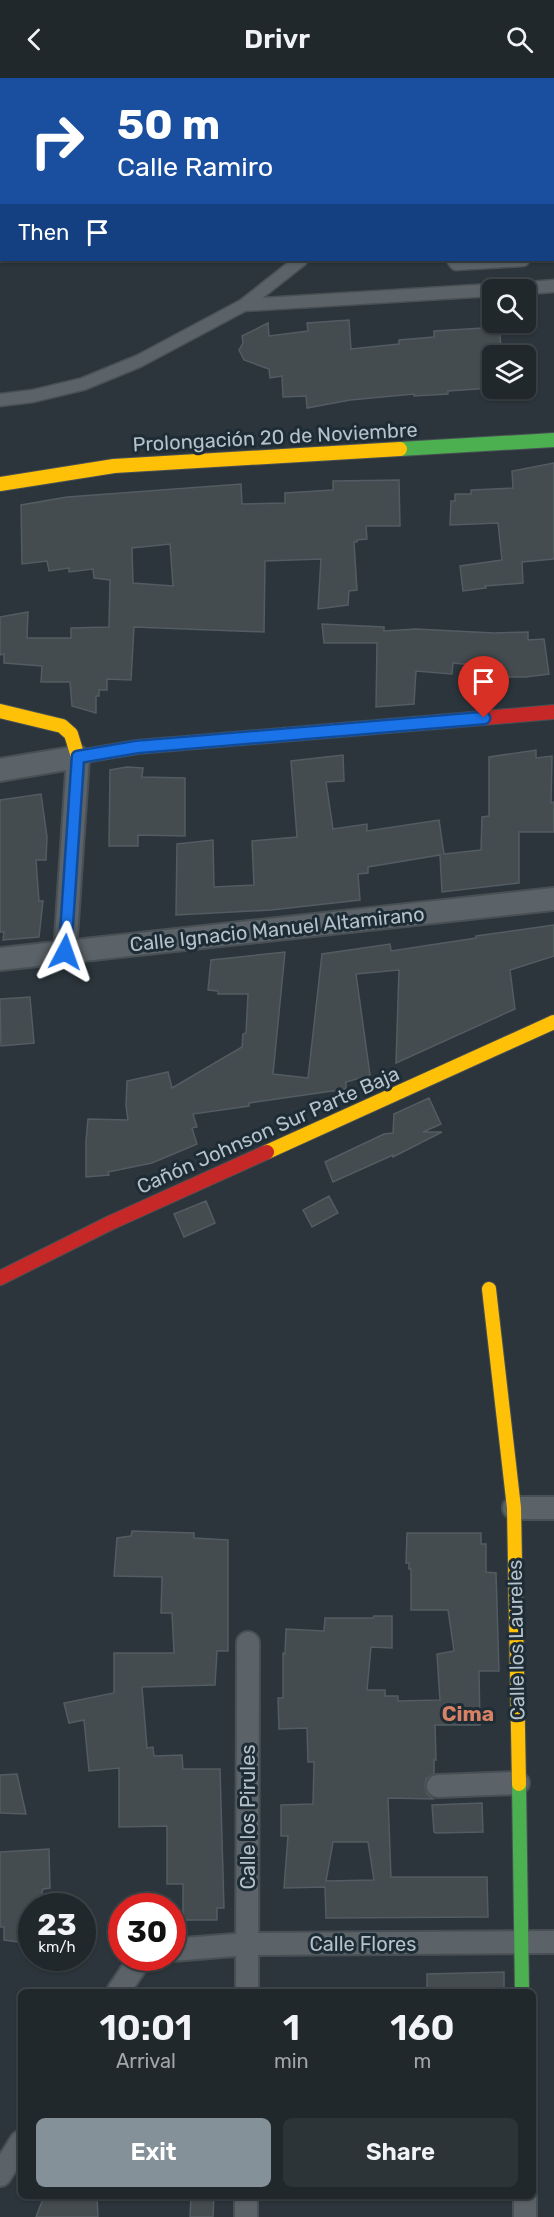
<!DOCTYPE html>
<html lang="en">
<head>
<meta charset="utf-8">
<style>
  body { margin:0; font-family:Rubik,sans-serif; background:#2d3438; color:#f1f3f6; height:100vh; display:flex; flex-direction:column; font-size:22px; white-space:nowrap }
  * { box-sizing:border-box; margin:0 }
  p { font-size:20px; color:#a2a6a9 }
  .icon { flex:none; width:33px; height:33px; fill:none; stroke:currentColor; stroke-width:2; stroke-linecap:round; stroke-linejoin:round }
  .map { position:relative; flex:1; overflow:hidden }
  .sheet { position:absolute; left:18px; top:1911px; width:518px; height:210px; display:flex; flex-direction:column; background:#20282c; border-radius:9px; box-shadow:0 2px 4px #0004,0 0 0 2px #3d4448 }
  .sheet>* { flex:none }
  .top-card { position:absolute; left:0px; top:0px; width:555px; height:183px; box-shadow:0 2px 4px #0004,0 0 0 2px #3d4448; background:#1a4fa0; color:#fff; overflow:hidden }
  .tools { position:absolute; left:482px; top:201px; display:grid; gap:12px }
  .tools a { display:grid; place-items:center; width:54px; height:54px; border-radius:9px; background:#20282c; box-shadow:0 2px 4px #0004,0 0 0 2px #3d4448; font-size:30px }
  .speed { position:absolute; left:18px; top:1815px; display:flex; gap:12px; font-size:30px; font-weight:700; text-align:center }
  .speed>* { display:grid; place-content:center; width:78px; height:78px; border-radius:50%; background:#20282c; box-shadow:0 2px 4px #0004,0 0 0 2px #3d4448; line-height:1 }
  .speed small { font-size:15px; font-weight:400 }
  .speed .limit { border:9px solid #d22; background:#fff; color:#111 }
  .pin { position:absolute; display:grid; place-items:center; width:51px; height:51px; color:#fff; margin:-62px -26px; border-radius:50% 50% 50% 0; rotate:-45deg; box-shadow:0 0 6px #0007 }
  .pin .icon { rotate:45deg }
  .me { position:absolute; width:66px; margin:-33px; rotate:4deg; stroke-linejoin:round; filter:drop-shadow(0 0 4px #0008) }
  .turn { display:flex; align-items:center; gap:21px; height:126px; padding:0 18px; font-size:27px }
  .turn .icon { width:78px; height:78px; stroke-width:2.5 }
  .turn b { display:block; font-size:42px; line-height:51px }
  .then { display:flex; align-items:center; height:57px; padding:0 18px; background:#0003; gap:12px; font-size:22px }
  .eta { display:flex; justify-content:space-evenly; align-items:center; height:102px; text-align:center }
  .eta b { font-size:36px; font-weight:600; line-height:42px }
  .action { display:flex; gap:12px; margin-top:auto; padding:12px 18px }
  .action a { flex:1; height:69px; border-radius:9px; background:#859199; color:#fff; font-size:24px; font-weight:600; line-height:69px; text-align:center }
  .action a+a { background:#2d3438; color:#f1f3f6 }
  header { display:flex; justify-content:space-between; align-items:center; height:78px; padding:0 18px; background:#20282c; font-size:27px; font-weight:600 }
  .map>svg:first-child { display:block }
  .building { fill:#444c50; stroke:#535c62; stroke-width:1.5; fill-rule:evenodd }
  .lines { fill:none; stroke-linecap:round; stroke-linejoin:round }
  .lane-casing { stroke:#495055; stroke-width:15 }
  .street-casing { stroke:#495055; stroke-width:26 }
  .fast-casing { stroke:#495055; stroke-width:16 }
  .slow-casing { stroke:#495055; stroke-width:16 }
  .jam-casing { stroke:#495055; stroke-width:16 }
  .lane { stroke:#5b6368; stroke-width:12 }
  .street { stroke:#5b6368; stroke-width:22 }
  .fast { stroke:#4caf50; stroke-width:14 }
  .slow { stroke:#ffc107; stroke-width:14 }
  .jam { stroke:#c62828; stroke-width:14 }
  .route-casing { stroke:#114b97; stroke-width:15 }
  .route { stroke:#1a73e8; stroke-width:10 }
  .labels { text-anchor:middle; dominant-baseline:central; stroke-width:6; stroke-linejoin:round; paint-order:stroke }
  .street-label { font-size:20px; fill:#b6c2cb; stroke:#1e2c36 }
  .neighbourhood-label { font-size:21px; font-weight:bold; fill:#d78265; stroke:#1e2c36 }
</style>
</head>
<body>
<header><svg class="icon" aria-label="back" viewBox="0 0 24 24"><path d="M15 5l-7 7 7 7"/></svg>Drivr<svg class="icon" aria-label="search" viewBox="0 0 24 24"><circle cx="10" cy="10" r="6"/><path d="M15 15l6 6"/></svg></header>
<div class="map">
<svg width="554" height="2139" viewBox="0 0 554 2139">
  <rect width="100%" height="100%" fill="#2b353b"/>
  <!-- building -->
  <path class="building" d="M349 242 351 271 399 266V262L434 259V253L499 249 502 278H492V310L448 313V316L414 318V316L350 322 307 330 306 318 283 319 282 298 270 300 269 291 244 282 239 272 243 265 242 258 268 245 269 258 308 253 307 245Z
    M554 385V481L522 484 523 505 485 508 486 510 463 513 460 488 502 482 498 445 450 447 451 423H455V416H471V412L513 410 512 393Z
    M399 402 400 448H366L367 461 357 462V464H354L357 512 349 513 348 527 318 531 321 481 265 483 264 554 134 549 131 602 107 601V612H99V618H96V635L72 628 70 604H41L42 588 4 585V576L0 577V539L28 534 27 560H71V550L109 549 110 502 94 500 93 491 69 494V490L49 493 47 483 22 486 21 427 67 419 241 406 242 426 285 425V415L333 412V403ZM170 466 173 508 133 505 132 470Z
    M322 546 384 549V553L416 551 494 555 528 554V562L544 561 549 596 526 599H493L494 589 453 585 452 596 416 593 414 626 376 629 377 565H324Z
    M536 672V680L552 678 551 725 554 724V754H519V805L442 814 440 777 368 789V795L358 796 360 822 271 832 176 837 177 766 213 762 214 809 254 807 252 763 297 759 291 683 343 677 344 703 326 704 333 751 367 746V753L439 742 444 776 481 772 482 739 489 738V679Z
    M127 689 143 690 142 699 185 700V758L138 757V768H109L110 692Z
    M41 716 47 759 46 782H36L39 823H43L39 859 3 862 4 854H0V722Z
    M554 847V878L510 892 515 931 396 985 399 892 356 896 370 997 346 1004V1011L249 1025V1028L193 1036 197 1049 192 1050 197 1066 152 1085 108 1094 109 1097 86 1099V1063L88 1041 128 1042 126 1028 127 1003 168 994 172 1010 242 969 243 956 246 955 248 916H218V913L208 912 211 882 285 874 273 996 308 1000 322 876 390 866 391 873 476 860V858Z
    M30 919 34 965 1 968 0 921Z
    M429 1020 441 1046 423 1054H442L393 1079V1077L333 1104 325 1084 384 1056 393 1055 394 1036Z
    M329 1118 338 1135 312 1149 303 1132Z
    M206 1123 215 1145 184 1159 174 1136Z
    M132 1453 194 1455V1460L228 1462V1573H217L215 1607 142 1609 147 1670 153 1669 154 1678 182 1677 183 1691H220L224 1830H217V1842H183V1806H167V1748L119 1749V1690L89 1693 84 1642 69 1645 64 1625 114 1615V1575H174L172 1535H161L162 1499 114 1498 117 1460 131 1458Z
    M407 1455H481V1466H486V1494L496 1495 499 1593H479L480 1647H435L436 1682H434V1696L426 1701 425 1708 427 1716 433 1721 388 1720 391 1799H487L488 1839 326 1840 325 1809 284 1810 288 1758H281V1727L313 1726 314 1684H308L307 1650 279 1651 278 1620H283V1575L285 1576 286 1551 324 1553 325 1540H373L374 1538H392V1570L371 1569 367 1612H385V1618H398V1623L440 1622 437 1576 454 1573 448 1532H411V1491H409V1485H406ZM333 1764H368L374 1802 326 1803Z
    M17 1696 26 1736 0 1735V1697Z
    M482 1725 483 1754 436 1755 434 1754 432 1727Z
    M49 1771 50 1810 43 1811 38 1828H32V1866L4 1862V1849H0V1774Z
    M504 1894V1914H427V1896Z
    M44 2118H97L98 2139H36Z
    M191 2118H214L213 2139H190Z"/>
  <g class="lines">
    <defs>
      <path id="lane" d="M453 182 456 186 523 182
        M501 212 554 208
        M244 227 492 212
        M0 322 33 318 83 306 139 283 244 227 301 182"/>
      <path id="street" d="M0 692 78 679 65 874
        M0 881 554 821
        M514 1430H554
        M438 1708 518 1705
        M172 1872 247 1866 554 1864
        M118 1914 136 1887 144 1880
        M247 1914 248 1565
        M0 2097 21 2064
        M525 2118V2139
        M246 2139V2118"/>
      <path id="fast" d="M400 371 554 362
        M519 1706 522 1914"/>
      <path id="slow" d="M0 406 114 388 400 371
        M0 633 62 648 71 656 78 679 137 669 448 643
        M267 1074 554 944
        M489 1211 514 1430 519 1706"/>
      <path id="jam" d="M448 643 554 634
        M0 1200 110 1145 267 1074"/>
    </defs>
    <!-- lane casing -->
    <use href="#lane" class="lane-casing"/>
    <!-- street casing -->
    <use href="#street" class="street-casing"/>
    <!-- fast casing -->
    <use href="#fast" class="fast-casing"/>
    <!-- slow casing -->
    <use href="#slow" class="slow-casing"/>
    <!-- jam casing -->
    <use href="#jam" class="jam-casing"/>
    <!-- lane -->
    <use href="#lane" class="lane"/>
    <!-- street -->
    <use href="#street" class="street"/>
    <!-- fast -->
    <use href="#fast" class="fast"/>
    <!-- slow -->
    <use href="#slow" class="slow"/>
    <!-- jam -->
    <use href="#jam" class="jam"/>
  </g>
  <g class="lines">
    <defs>
      <path id="route" d="M65 874 78 679 137 669 484 640"/>
    </defs>
    <!-- route casing -->
    <use href="#route" class="route-casing"/>
    <!-- route -->
    <use href="#route" class="route"/>
  </g>
  <g class="labels">
    <!-- street labels -->
    <g class="street-label">
      <text transform="translate(275 359) rotate(-3)">Prolongación 20 de Noviembre</text>
      <text transform="translate(277 851) rotate(-6)">Calle Ignacio Manuel Altamirano</text>
      <text transform="translate(268 1052) rotate(-24)">Cañón Johnson Sur Parte Baja</text>
      <text transform="translate(516 1562) rotate(-91)">Calle los Laureles</text>
      <text transform="translate(248 1739) rotate(-90)">Calle los Pirules</text>
      <text x="363" y="1866">Calle Flores</text>
    </g>
    <!-- neighbourhood labels -->
    <g class="neighbourhood-label">
      <text x="468" y="1635">Cima</text>
    </g>
  </g>
</svg>
<div class="tools">
<a><svg class="icon" aria-label="search" viewBox="0 0 24 24"><circle cx="10" cy="10" r="6"/><path d="M15 15l6 6"/></svg></a>
<a><svg class="icon" aria-label="layers" viewBox="0 0 24 24"><path d="M12 4l9 5-9 5-9-5zM3 14l9 5 9-5"/></svg></a>
</div>
<div class="speed"><div>23<small>km/h</small></div><div class="limit">30</div></div>
<div class="pin" style="left:484px;top:640px;background:#d93025"><svg class="icon" aria-label="arrive" viewBox="0 0 24 24"><path d="M6 21V4h12l-3 4 3 4H6"/></svg></div>
<svg class="me" style="left:65px;top:874px" viewBox="-20 -20 40 40"><path d="M0-17L14 15 0 8-14 15z" fill="#1a73e8" stroke="#fff" stroke-width="4"/></svg>
<div class="top-card">
<div class="turn"><svg class="icon" aria-label="right" viewBox="0 0 24 24"><path d="M7 20v-9h11M14 6l5 5-5 5"/></svg><div><b>50 m</b>Calle Ramiro</div></div>
<div class="then">Then<svg class="icon" aria-label="arrive" viewBox="0 0 24 24"><path d="M6 21V4h12l-3 4 3 4H6"/></svg></div>
</div>
<section class="sheet">
<div class="eta">
<div><b>10:01</b><p>Arrival</p></div>
<div><b>1</b><p>min</p></div>
<div><b>160</b><p>m</p></div>
</div>
<div class="action"><a>Exit</a><a>Share</a></div>
</section>
</div>
</body>
</html>
